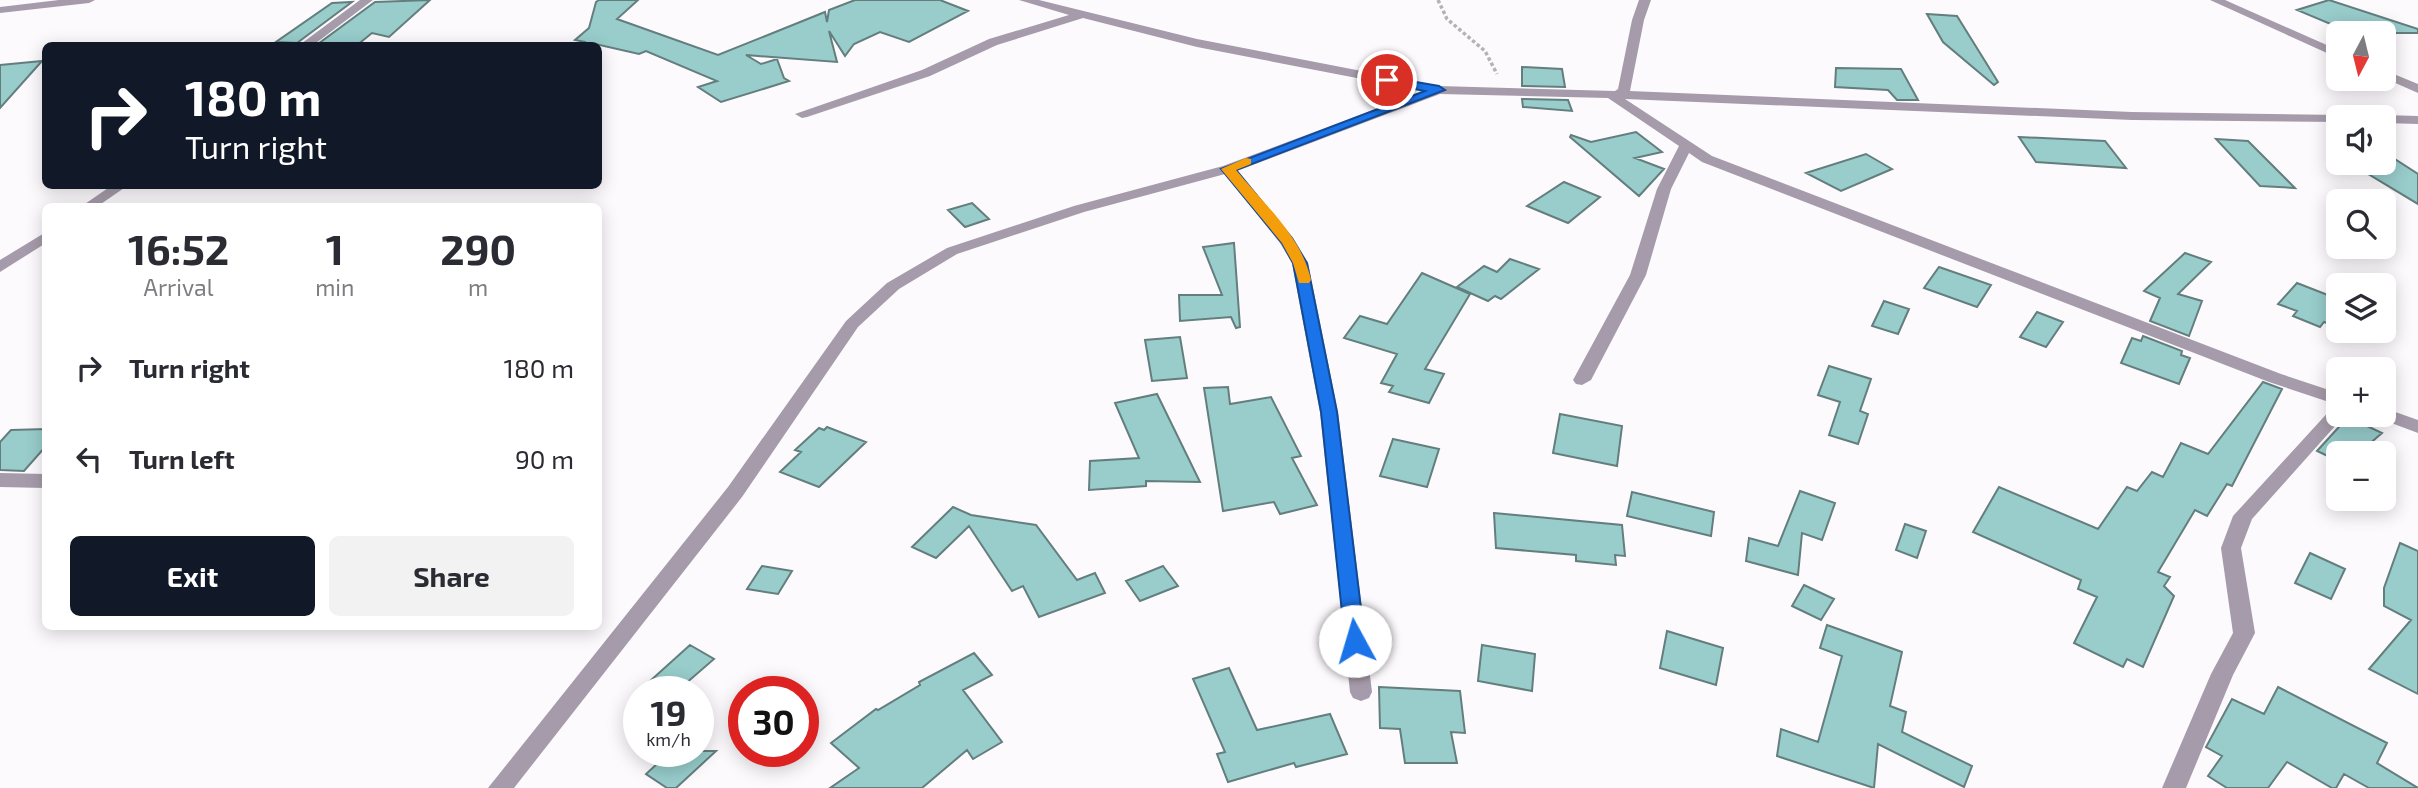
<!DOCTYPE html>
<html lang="en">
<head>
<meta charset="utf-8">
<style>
  body { margin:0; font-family:"Exo 2",sans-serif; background:#f2f2f3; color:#2b2b33; height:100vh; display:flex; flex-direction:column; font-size:26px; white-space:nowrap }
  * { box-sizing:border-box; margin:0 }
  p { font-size:23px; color:#7c7c81 }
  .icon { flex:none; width:38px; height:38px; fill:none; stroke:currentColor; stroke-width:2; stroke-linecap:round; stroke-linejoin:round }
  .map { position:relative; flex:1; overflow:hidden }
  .sheet { position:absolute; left:42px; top:203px; width:560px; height:427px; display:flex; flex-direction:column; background:#fff; border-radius:10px; box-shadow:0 4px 18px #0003 }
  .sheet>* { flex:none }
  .banner { position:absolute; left:42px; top:42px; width:560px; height:147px; border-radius:10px; box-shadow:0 4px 18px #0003; background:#111827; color:#fff; overflow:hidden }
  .needle { width:46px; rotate:187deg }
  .buttons { position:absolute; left:2326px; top:21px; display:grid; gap:14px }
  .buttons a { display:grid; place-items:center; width:70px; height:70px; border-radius:10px; background:#fff; box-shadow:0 4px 18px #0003; font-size:35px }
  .speed { position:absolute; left:623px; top:676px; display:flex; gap:14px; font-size:35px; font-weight:700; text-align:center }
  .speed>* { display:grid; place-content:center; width:91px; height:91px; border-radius:50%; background:#fff; box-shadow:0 4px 18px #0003; line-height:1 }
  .speed small { font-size:18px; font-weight:400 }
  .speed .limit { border:10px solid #d22; background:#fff; color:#111 }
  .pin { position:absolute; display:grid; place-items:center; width:60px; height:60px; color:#fff; margin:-30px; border:4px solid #fff; border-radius:50%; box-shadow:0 2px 7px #0007 }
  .me { position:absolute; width:77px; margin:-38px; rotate:354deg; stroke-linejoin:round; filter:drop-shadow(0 0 5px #0008) }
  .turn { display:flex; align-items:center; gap:24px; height:147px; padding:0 28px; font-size:32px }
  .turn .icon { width:91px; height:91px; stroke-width:2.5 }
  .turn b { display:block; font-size:49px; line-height:60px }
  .eta { display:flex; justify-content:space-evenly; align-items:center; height:119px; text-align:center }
  .eta b { font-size:42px; font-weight:700; line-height:49px }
  .cta { display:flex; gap:14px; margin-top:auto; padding:14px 28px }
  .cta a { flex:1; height:80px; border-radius:10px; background:#111827; color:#fff; font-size:28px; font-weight:700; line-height:80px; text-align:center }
  .cta a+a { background:#f2f2f3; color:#2b2b33 }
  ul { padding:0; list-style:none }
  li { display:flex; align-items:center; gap:21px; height:91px; padding:0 28px }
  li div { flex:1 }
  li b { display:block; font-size:26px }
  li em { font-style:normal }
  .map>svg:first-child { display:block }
  .building { fill:#98cdcc; stroke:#637e7d; stroke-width:2 }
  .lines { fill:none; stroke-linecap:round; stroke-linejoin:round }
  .path { stroke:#b5b1b6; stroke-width:3.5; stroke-dasharray:3.5 2.5; stroke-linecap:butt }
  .minor { fill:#a69baa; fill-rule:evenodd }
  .route { fill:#1a73e8; stroke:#114b97; stroke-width:2 }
  .slow { fill:#f59e0b }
</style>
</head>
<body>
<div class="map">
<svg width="2418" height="788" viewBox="0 0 2418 788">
  <rect width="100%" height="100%" fill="#fdfafe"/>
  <!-- building -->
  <path class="building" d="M430 0 389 37 372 33 356 46 318 44 375 2Z
    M599 0H638L617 19 718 55 825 12 827 22 829 10 855 0H940L968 11 909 42 880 32 854 44 845 56 829 31 837 62 746 55 761 64 777 59 784 78 789 81 721 102 698 87 717 81 646 51 639 54 591 43 584 46 585 42 575 40 589 28 596 2Z
    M2329 0 2418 29V33H2352L2297 10Z
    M352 2 297 43 276 42 332 3Z
    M1927 14 1957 16 1998 82 1994 85 1943 42Z
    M42 61 0 108V65Z
    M1522 67 1562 69 1565 87 1522 86Z
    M1836 68 1901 69 1918 100H1897L1888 90 1835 87Z
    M1522 99 1568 100 1572 111 1523 107Z
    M1636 132 1662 152 1635 158 1664 169 1639 196 1570 137 1571 135 1591 142Z
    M2019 137 2105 141 2126 168 2036 162Z
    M2216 139 2248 141 2295 188 2260 186Z
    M2384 152 2418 174V204L2350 163H2384Z
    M1866 154 1892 169 1841 191 1806 173Z
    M1564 182 1600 197 1568 223 1527 206Z
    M972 203 989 219 965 227 948 210Z
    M1234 243 1240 327 1236 328 1231 317 1180 321 1179 295H1222L1203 247Z
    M2185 253 2211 262 2178 294 2202 301 2189 336 2150 321 2160 298 2144 291Z
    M1510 259 1539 269 1501 299 1495 296 1488 301 1457 287 1484 266 1497 272Z
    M1939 267 1991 285 1977 307 1924 288Z
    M1422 273 1470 294 1425 369 1444 374 1429 403 1389 392 1393 386 1381 383 1397 354 1344 338 1360 316 1387 324Z
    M2297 283 2338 299V327L2324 322 2320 327 2293 316 2297 311 2278 304Z
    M1884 301 1909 309 1898 334 1872 326Z
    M2037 312 2063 322 2046 347 2020 337Z
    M2143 336 2182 351 2181 355 2190 358 2179 384 2121 363 2132 338 2141 341Z
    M1180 337 1187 378 1152 381 1145 340Z
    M1829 366 1871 379 1860 411 1868 414 1858 444 1829 435 1840 402 1818 395Z
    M2263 382 2282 389 2232 486 2227 484 2207 516 2195 510 2158 572 2170 577 2164 586 2174 596 2143 667 2127 659 2123 667 2074 643 2097 597 2078 589 2081 580 1973 532 1999 487 2098 529 2127 487 2137 491 2152 472 2163 477 2181 443 2208 454Z
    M1228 387 1230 404 1271 397 1301 456 1292 458 1317 505 1280 514 1274 502 1223 511 1204 388Z
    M1157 394 1200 482 1146 481V486L1089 490 1090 461 1139 458 1115 403Z
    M1560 414 1622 426 1617 466 1553 453Z
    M2348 417 2382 433 2359 453H2338L2336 460 2317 451Z
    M827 427 866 442 819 487 780 472 801 452 795 450 819 428 824 430Z
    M46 429V446L24 471 0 470V442L11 430Z
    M1393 439 1439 449 1427 487 1380 476Z
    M1800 491 1835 503 1822 540 1802 533 1798 575 1746 561 1749 538 1778 546Z
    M1632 492 1714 512 1711 536 1627 516Z
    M953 507 971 515 1036 525 1077 580 1095 573 1105 593 1039 617 1023 586 1012 591 969 526 936 558 912 547Z
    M1494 513 1622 525 1625 556 1615 555 1616 565 1576 561V555L1496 548Z
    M1905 524 1926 531 1917 558 1896 550Z
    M2400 543 2418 551V694L2369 669 2411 620 2384 606V588Z
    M2310 553 2345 569 2331 599 2295 583Z
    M762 566 792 571 778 594 747 589Z
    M1163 566 1178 586 1140 601 1126 581Z
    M1804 585 1834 599 1821 620 1792 606Z
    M1827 625 1902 652 1890 706 1906 712 1902 732 1972 766 1964 787 1878 744 1874 788 1777 756 1781 729 1818 742 1842 656 1820 648Z
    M1667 631 1723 648 1716 685 1660 668Z
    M690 645 714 659 677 691H667L650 681Z
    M1482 645 1535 654 1532 691 1478 681Z
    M974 653 992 675 963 690 1002 742 973 759 967 750 922 788H830L859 768 831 743 876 709 878 710 920 685 919 682Z
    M1229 668 1257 730 1330 714 1347 754 1296 767 1294 763 1228 782 1217 754 1225 752 1193 679Z
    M1379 687 1460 691 1465 733 1451 732 1457 763H1405L1400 729 1380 728Z
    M2278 687 2387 743 2377 763 2418 788H2369L2344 774 2336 788H2332L2287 762 2268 788H2227L2208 776 2222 756 2206 747 2232 699 2264 714Z
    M671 751H716L676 788H667L646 774Z"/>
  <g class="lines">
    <!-- path -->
    <path class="path" d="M1438 0 1447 19 1485 51 1497 74"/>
    <!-- minor -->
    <path class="minor" d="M59 0H95L89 3 0 13V7Z
      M360 0H373L312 46H298Z
      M1019 0H1039L1197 39 1439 86 1615 91 1618 89 1632 20 1639 0H1651L1644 20 1630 91 2132 112 2343 115 2344 117H2338V122L2132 120 1625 99 1712 156 2281 374 2338 393V405L2269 382 1702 162 1689 153 1671 189 1646 275 1591 380 1582 385 1576 384 1573 380 1630 275 1657 189 1679 146 1608 98 1440 94 1237 171 1292 238 1308 263 1338 412 1372 692 1369 698 1361 701 1353 698 1350 692 1320 412 1292 263 1280 243 1225 174 1084 212 957 254 899 289 858 327 742 497 514 788H488L728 487 846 321 887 283 947 248 1074 206 1223 166 1424 91 1197 47 1083 18 997 45 930 76 807 117 802 118 795 114 922 70 989 39 1069 15Z
      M2210 0H2225L2338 50V58Z
      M2384 70 2418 84V93L2384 78Z
      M2384 115 2418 116V124L2384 123V117H2379Z
      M111 186H127L98 206H82Z
      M46 232V243L0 272V260Z
      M2338 406V415L2344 416 2252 519 2241 548 2255 633 2233 675 2186 788H2162L2211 674 2233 633 2221 548 2233 516 2332 408Z
      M2384 408 2418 420V433L2378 418 2376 415H2384Z
      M0 473 46 474V488L0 487Z"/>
  </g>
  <!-- route -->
  <path class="route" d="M1387 77 1439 86 1445 90 1236 170 1292 238 1307 263 1337 412 1365 641 1362 647 1355 649 1348 647 1345 641 1321 412 1293 263 1282 243 1221 169 1425 91 1383 83V78Z"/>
  <!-- slow -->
  <path class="slow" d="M1246 158 1251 159V164L1236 170C1263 203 1302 237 1311 280L1309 283H1299L1293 263 1282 243 1221 169Z"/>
</svg>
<div class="buttons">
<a><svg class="needle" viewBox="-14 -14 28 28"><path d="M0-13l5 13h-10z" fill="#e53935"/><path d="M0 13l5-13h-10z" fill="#7c7c81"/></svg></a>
<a><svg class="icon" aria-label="sound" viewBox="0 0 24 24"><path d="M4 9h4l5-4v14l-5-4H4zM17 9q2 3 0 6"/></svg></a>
<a><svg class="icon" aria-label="search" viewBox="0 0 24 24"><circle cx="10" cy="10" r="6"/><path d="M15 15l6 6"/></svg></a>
<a><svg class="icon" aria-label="layers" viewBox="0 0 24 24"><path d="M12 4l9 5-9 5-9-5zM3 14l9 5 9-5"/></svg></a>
<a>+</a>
<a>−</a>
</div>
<div class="speed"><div>19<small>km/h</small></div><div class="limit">30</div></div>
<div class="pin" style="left:1387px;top:80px;background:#d93025"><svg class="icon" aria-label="arrive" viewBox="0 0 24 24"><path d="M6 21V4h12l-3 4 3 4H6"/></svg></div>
<svg class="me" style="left:1355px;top:641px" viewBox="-20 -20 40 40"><circle r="19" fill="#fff"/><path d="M0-13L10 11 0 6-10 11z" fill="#1a73e8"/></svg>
<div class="banner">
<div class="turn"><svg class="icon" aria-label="right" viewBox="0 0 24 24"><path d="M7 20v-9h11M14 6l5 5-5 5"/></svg><div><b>180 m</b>Turn right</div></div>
</div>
<section class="sheet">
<div class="eta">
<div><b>16:52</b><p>Arrival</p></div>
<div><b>1</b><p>min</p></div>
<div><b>290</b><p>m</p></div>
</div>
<ul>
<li><svg class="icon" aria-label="right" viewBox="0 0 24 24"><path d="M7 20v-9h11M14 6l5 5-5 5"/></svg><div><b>Turn right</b></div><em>180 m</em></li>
<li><svg class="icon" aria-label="left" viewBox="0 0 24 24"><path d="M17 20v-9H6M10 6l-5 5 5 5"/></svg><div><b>Turn left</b></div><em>90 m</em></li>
</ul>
<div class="cta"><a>Exit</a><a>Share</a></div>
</section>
</div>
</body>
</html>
